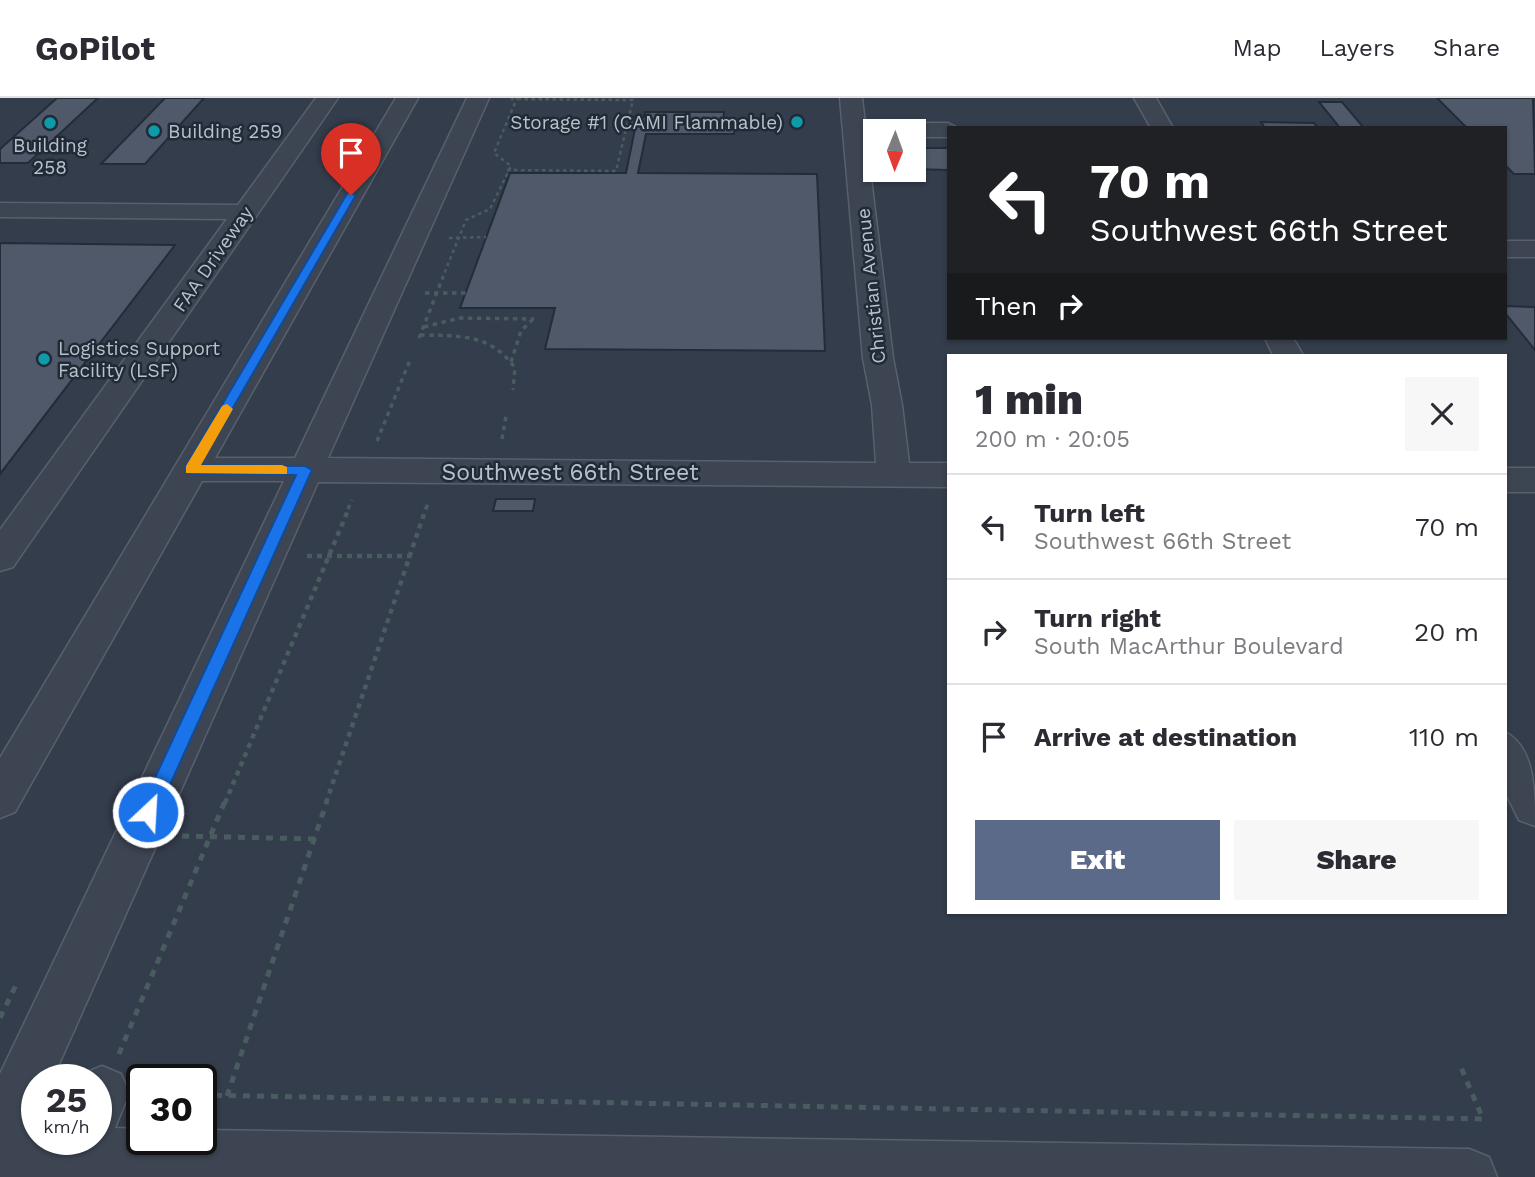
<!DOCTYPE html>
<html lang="en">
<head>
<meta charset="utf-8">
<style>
  body { margin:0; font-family:"Work Sans",sans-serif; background:#f7f7f7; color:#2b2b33; height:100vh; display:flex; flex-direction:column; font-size:26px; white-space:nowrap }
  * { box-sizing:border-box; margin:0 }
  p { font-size:23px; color:#7c7c81 }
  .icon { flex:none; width:38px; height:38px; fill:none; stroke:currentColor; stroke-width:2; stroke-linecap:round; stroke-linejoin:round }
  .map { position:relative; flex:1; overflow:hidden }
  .details { position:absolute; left:947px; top:256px; width:560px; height:560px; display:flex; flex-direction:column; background:#fff; border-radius:0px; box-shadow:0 2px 5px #0004 }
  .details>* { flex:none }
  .banner { position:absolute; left:947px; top:28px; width:560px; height:214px; border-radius:0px; box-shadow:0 2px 5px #0004; background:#202124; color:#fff; overflow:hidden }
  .needle { width:46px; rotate:181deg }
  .buttons { position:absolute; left:863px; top:21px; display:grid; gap:14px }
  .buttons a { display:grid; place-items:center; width:63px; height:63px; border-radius:0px; background:#fff; box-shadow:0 2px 5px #0004; font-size:35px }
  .speed { position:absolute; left:21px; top:966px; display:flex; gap:14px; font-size:35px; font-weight:700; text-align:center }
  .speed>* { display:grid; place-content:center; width:91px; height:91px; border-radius:50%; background:#fff; box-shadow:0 2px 5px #0004; line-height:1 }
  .speed small { font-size:18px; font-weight:400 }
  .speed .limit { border:4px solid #111; border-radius:10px; background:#fff; color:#111 }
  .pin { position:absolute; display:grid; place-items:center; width:60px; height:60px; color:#fff; margin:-72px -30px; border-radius:50% 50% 50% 0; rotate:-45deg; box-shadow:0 0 7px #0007 }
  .pin .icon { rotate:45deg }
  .me { position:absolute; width:77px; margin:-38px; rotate:25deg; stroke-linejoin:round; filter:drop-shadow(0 0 5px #0008) }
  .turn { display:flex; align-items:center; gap:24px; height:147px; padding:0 28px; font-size:32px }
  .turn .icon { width:91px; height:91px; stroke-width:2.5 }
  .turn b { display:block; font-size:49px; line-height:60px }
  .then { display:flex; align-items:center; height:66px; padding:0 28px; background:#0003; gap:14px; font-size:26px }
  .round { display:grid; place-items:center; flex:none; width:74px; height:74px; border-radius:0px; background:#f7f7f7 }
  .summary { display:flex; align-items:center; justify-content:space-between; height:119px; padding:0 28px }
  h1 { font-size:42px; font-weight:800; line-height:52px }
  .cta { display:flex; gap:14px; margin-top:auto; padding:14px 28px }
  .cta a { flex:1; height:80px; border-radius:0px; background:#5c6a89; color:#fff; font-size:28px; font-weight:800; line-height:80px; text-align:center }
  .cta a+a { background:#f7f7f7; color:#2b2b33 }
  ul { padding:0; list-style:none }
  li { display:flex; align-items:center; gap:21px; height:105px; padding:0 28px; border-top:2px solid #e1e1e2 }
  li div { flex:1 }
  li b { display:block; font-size:26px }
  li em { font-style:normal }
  header { display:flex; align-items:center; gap:42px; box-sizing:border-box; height:98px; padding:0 35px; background:#fff; border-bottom:2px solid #e1e1e2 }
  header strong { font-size:33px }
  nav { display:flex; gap:38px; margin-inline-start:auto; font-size:24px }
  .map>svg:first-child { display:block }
  .airport { fill:#343d4c; fill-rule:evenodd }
  .building { fill:#4f596a; stroke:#232c39; stroke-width:2 }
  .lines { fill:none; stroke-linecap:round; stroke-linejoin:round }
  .minor-casing { stroke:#58606c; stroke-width:3 }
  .path-far3 { stroke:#495c5f; stroke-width:2.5; stroke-dasharray:3.5 3.5; stroke-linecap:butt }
  .path-far2 { stroke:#495c5f; stroke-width:3.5; stroke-dasharray:4.5 4.5; stroke-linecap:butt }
  .path-far1 { stroke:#495c5f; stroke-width:4.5; stroke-dasharray:5 5; stroke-linecap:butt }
  .path { stroke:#495c5f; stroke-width:5; stroke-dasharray:7 7; stroke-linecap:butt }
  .minor { fill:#3d4552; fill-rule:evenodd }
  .route { fill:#1a73e8; stroke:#114b97; stroke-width:2 }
  .slow { fill:#f59e0b }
  .culture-dot { fill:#0f9aa8; stroke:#212a37; stroke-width:2.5 }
  .labels { text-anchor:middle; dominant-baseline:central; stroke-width:5; stroke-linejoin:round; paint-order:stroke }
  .far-poi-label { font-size:19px; fill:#bac0cb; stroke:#212a37; text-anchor:start }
  .far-street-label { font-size:19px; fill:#bac0cb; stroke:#212a37 }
  .street-label { font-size:23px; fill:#bac0cb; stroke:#212a37 }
</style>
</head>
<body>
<header>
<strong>GoPilot</strong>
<nav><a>Map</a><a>Layers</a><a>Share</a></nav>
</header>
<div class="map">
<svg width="1535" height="1079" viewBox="0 0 1535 1079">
  <rect width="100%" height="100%" fill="#283242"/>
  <!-- airport -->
  <path class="airport" d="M0 0H1535V1079H0ZM948 30H1505V240H948ZM875 33H914V72H875ZM948 257H1505V814H948ZM37 982H96V1041H37ZM142 982H201V1041H142Z"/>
  <!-- building -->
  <path class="building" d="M57 0H98L28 65H0V51Z
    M165 0H204L145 66H101Z
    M1437 0H1533L1535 76H1514L1505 67V30H1467Z
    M1319 4H1342L1364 30H1340Z
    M645 14H724L723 23H735L734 36H646L638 75 817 76 825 253 545 251 555 210H460L510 75H626L635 31H629L631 19H644Z
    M1261 24 1314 25 1318 30H1265Z
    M914 50H948V72L914 71Z
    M0 145 175 147 0 376Z
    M1505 208 1535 209V252L1505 215Z
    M496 401H535L533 413H493Z"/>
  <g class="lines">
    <defs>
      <path id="minor" d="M316 0H338L13 469 0 473V432L227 121 0 119V105L238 107Z
        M396 0H418L215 360H295L467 0H489L328 360 876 365 872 307 863 260 840 0H862L865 25H948L958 30H948V39H914V33H875V39H866L893 260 902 307 909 365H948V389L318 384 52 982H37V1016L31 1029H37V1041H96V982H81L83 976 102 968 121 976 129 995 115 1030 142 1031V1041H201V1032L1469 1051 1489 1059 1497 1079H0V976L284 383H202L15 714 0 720V660Z
        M1134 0H1156L1173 30H1151Z
        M1505 143H1535V159H1505Z
        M1265 240H1293L1303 257H1273Z
        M1505 370H1535V394H1505Z
        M1505 634C1535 649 1535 693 1535 728L1519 722 1505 694Z"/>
    </defs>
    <!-- minor casing -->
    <use href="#minor" class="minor-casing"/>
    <!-- path-far3 -->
    <path class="path-far3" d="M507 72 616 73 633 2 508 1
      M449 140 486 139
      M442 181 466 122 490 111 511 68 494 55 517 0"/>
    <!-- path-far2 -->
    <path class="path-far2" d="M425 195H466
      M424 229 460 220 534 221
      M420 237C459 238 490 235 515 270L513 292
      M419 240 443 179
      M511 264 521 233 533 221
      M502 341 506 318
      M377 343 410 262
      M348 411 352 402
      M426 411 428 405"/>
    <!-- path-far1 -->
    <path class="path-far1" d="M307 458H411
      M225 705 349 410
      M326 705 426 410"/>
    <!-- path -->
    <path class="path" d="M182 738 315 741
      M0 920 18 883
      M119 956 225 703
      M201 997 1483 1021 1460 967
      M227 998 327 703"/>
    <!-- minor -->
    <use href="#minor" class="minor"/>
  </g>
  <!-- route -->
  <path class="route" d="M348 94 356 97 200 367 305 368 312 372 155 720 148 723 142 720 139 714 296 377 191 376 184 371Z"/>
  <!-- slow -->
  <path class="slow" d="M227 306 233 311 201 367H282L287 369V376L186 375V368L222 308Z"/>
  <!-- markers -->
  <g class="culture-dot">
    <circle cx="797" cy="24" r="7"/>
    <circle cx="50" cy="25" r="7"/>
    <circle cx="154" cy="33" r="7"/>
    <circle cx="44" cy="261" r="7"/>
  </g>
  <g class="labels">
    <!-- far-poi labels -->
    <g class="far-poi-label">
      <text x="783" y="24" text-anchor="end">Storage #1 (CAMI Flammable)</text>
      <text x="168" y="33">Building 259</text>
      <text x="50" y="47" text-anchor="middle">Building<tspan x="50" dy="22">258</tspan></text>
      <text x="58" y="250">Logistics Support<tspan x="58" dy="22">Facility (LSF)</tspan></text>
    </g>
    <!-- far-street labels -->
    <g class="far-street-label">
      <text transform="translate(213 161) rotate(-55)">FAA Driveway</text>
      <text transform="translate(871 188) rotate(-96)">Christian Avenue</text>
    </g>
    <!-- street labels -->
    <g class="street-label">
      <text x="570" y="374">Southwest 66th Street</text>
    </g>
  </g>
</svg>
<div class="buttons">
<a><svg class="needle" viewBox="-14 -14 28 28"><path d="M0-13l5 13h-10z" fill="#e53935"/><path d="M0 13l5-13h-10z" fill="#7c7c81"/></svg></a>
</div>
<div class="speed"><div>25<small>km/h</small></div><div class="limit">30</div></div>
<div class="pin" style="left:351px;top:97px;background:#d93025"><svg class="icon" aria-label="arrive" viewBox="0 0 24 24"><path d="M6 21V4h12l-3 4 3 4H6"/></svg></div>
<svg class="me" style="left:148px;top:714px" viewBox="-20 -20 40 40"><circle r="17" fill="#1a73e8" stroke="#fff" stroke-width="3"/><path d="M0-11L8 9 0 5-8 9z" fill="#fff"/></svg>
<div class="banner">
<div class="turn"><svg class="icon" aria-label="left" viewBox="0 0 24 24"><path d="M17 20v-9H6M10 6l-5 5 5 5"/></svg><div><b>70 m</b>Southwest 66th Street</div></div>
<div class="then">Then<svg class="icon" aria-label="right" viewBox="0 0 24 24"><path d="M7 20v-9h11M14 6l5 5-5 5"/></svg></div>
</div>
<section class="details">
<div class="summary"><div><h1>1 min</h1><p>200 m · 20:05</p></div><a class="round"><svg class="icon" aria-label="close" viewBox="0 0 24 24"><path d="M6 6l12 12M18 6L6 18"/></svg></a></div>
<ul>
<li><svg class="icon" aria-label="left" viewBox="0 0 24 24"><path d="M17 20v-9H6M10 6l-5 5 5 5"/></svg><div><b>Turn left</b><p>Southwest 66th Street</p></div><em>70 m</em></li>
<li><svg class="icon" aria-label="right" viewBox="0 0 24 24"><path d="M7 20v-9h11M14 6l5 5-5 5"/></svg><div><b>Turn right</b><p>South MacArthur Boulevard</p></div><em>20 m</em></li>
<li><svg class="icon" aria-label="arrive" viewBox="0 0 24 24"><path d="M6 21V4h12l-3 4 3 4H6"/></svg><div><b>Arrive at destination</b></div><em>110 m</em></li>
</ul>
<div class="cta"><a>Exit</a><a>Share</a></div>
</section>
</div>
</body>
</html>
